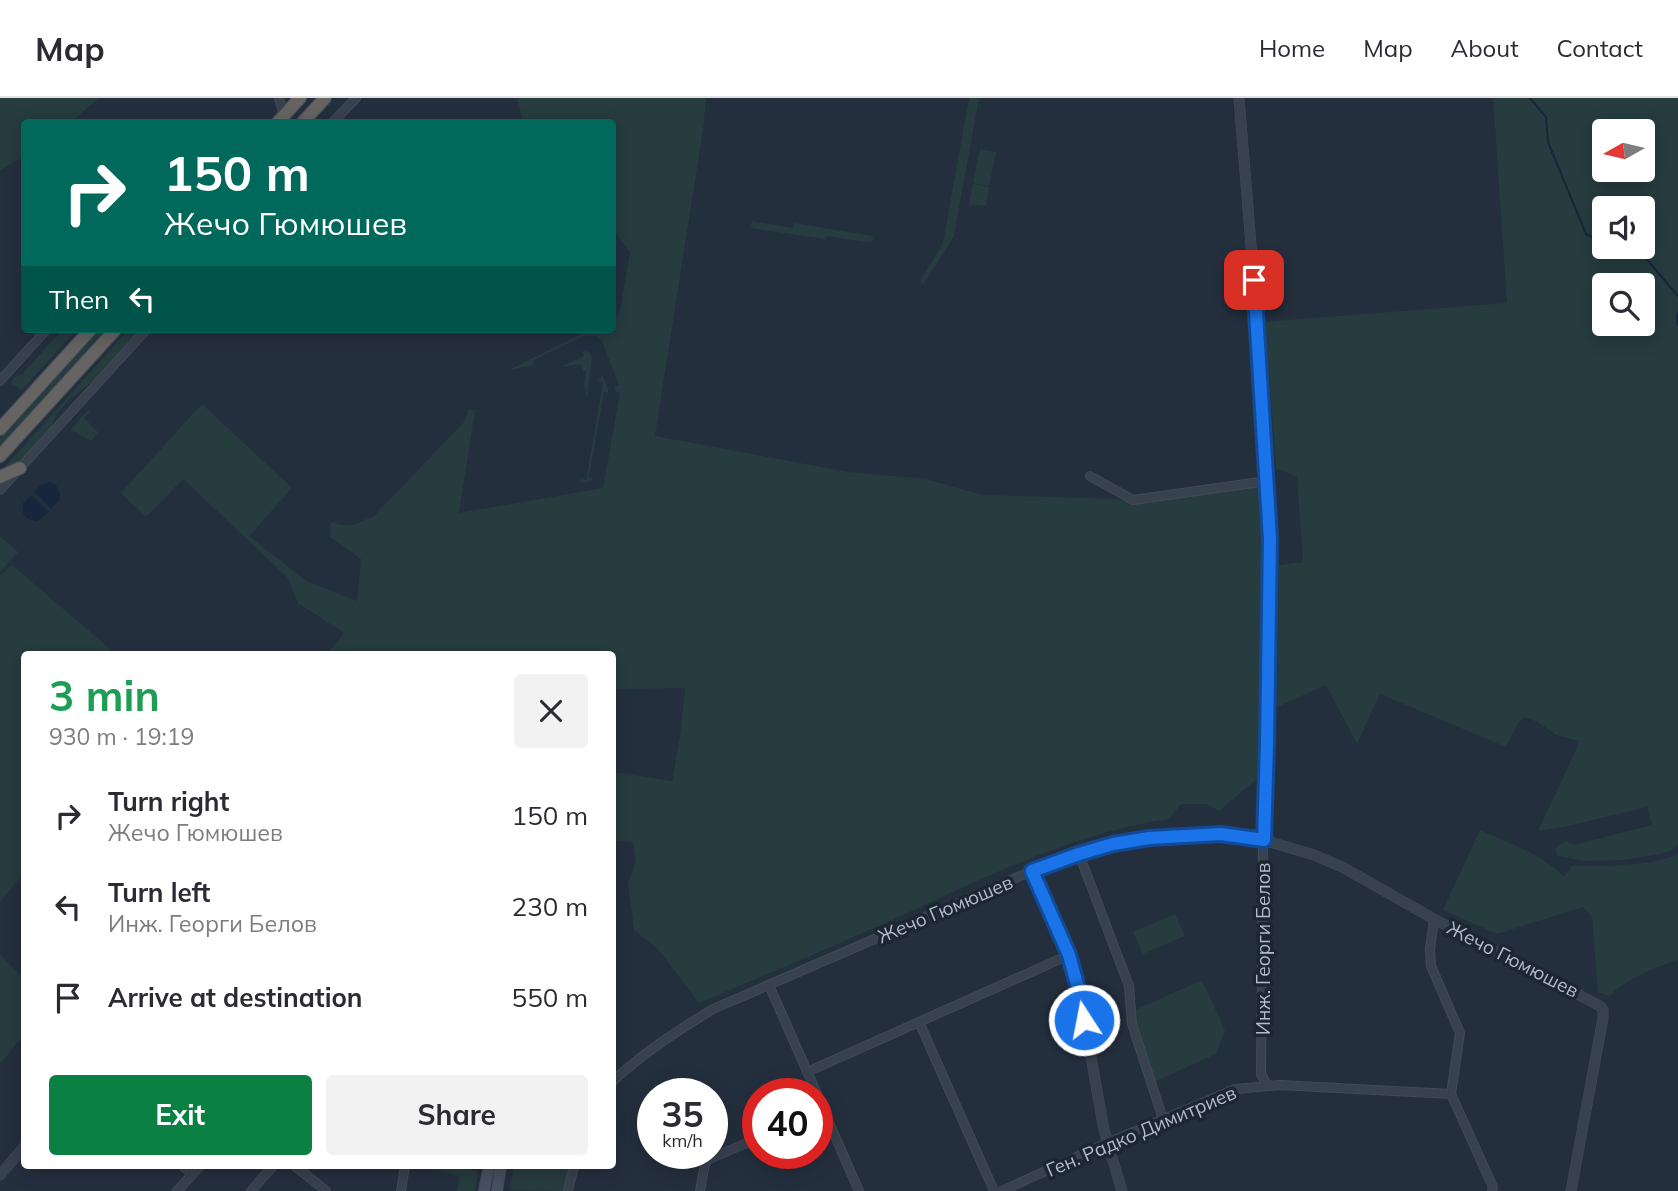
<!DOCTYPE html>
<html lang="en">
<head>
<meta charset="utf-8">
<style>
  body { margin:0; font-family:Mulish,sans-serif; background:#f2f2f3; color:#2b2b33; height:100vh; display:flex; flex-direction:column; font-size:26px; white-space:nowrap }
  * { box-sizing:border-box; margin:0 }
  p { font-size:23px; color:#7c7c81 }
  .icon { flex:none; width:38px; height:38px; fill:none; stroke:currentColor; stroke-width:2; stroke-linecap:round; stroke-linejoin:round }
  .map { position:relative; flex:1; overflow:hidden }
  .details { position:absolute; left:21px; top:553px; width:595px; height:518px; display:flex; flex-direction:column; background:#fff; border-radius:7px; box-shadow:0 4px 18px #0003 }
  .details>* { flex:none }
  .hud { position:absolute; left:21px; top:21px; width:595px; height:214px; border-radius:7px; box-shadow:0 4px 18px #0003; background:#00695c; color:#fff; overflow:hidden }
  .needle { width:46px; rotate:262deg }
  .tools { position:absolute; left:1592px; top:21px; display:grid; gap:14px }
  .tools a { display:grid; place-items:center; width:63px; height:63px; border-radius:7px; background:#fff; box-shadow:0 4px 18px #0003; font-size:35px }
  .speed { position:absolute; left:637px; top:980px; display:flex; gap:14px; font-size:35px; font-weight:700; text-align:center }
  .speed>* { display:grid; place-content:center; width:91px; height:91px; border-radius:50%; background:#fff; box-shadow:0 4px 18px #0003; line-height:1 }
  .speed small { font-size:18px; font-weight:400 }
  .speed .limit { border:10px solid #d22; background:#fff; color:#111 }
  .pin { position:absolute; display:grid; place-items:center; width:60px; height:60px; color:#fff; margin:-30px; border-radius:14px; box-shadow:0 4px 10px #0006 }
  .me { position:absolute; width:77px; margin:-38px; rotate:349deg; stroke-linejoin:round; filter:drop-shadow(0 0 5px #0008) }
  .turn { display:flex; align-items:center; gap:24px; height:147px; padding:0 28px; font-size:32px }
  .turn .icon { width:91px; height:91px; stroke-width:2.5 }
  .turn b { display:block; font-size:49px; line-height:60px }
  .then { display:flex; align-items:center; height:66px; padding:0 28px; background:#0003; gap:14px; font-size:26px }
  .round { display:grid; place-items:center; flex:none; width:74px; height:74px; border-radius:7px; background:#f2f2f3 }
  .summary { display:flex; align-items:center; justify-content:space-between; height:119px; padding:0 28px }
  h1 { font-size:42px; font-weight:700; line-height:52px; color:#1e9e55 }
  .action { display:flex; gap:14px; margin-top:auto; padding:14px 28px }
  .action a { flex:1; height:80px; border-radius:7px; background:#0b8043; color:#fff; font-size:28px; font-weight:700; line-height:80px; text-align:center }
  .action a+a { background:#f2f2f3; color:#2b2b33 }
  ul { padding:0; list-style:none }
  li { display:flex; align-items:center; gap:21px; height:91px; padding:0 28px }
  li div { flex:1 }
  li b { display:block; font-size:26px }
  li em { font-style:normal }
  header { display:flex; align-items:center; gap:42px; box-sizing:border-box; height:98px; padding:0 35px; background:#fff; border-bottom:2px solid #e1e1e2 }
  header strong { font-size:33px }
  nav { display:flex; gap:38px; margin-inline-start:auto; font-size:24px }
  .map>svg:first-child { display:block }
  .green { fill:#263c3f; fill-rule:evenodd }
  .water { fill:#17263c }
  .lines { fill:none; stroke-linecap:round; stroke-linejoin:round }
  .stream { stroke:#17263c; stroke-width:2 }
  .minor-casing { stroke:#414a57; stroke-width:10 }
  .tertiary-casing { stroke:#414a57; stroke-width:11 }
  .secondary-casing { stroke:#414a57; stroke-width:12 }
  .trunk-casing { stroke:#434c59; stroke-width:14 }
  .minor { stroke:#38414e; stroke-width:8 }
  .tertiary { stroke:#38414e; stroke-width:10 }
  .secondary { stroke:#465061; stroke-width:10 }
  .trunk { stroke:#656462; stroke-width:12 }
  .route-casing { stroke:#114b97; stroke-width:18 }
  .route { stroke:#1a73e8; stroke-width:12 }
  .labels { text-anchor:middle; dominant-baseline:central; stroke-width:7; stroke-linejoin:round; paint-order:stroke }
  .street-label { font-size:19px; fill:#b4bcc9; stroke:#1d2633 }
</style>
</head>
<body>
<header>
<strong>Map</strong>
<nav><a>Home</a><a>Map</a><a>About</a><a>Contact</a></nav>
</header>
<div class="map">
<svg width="1678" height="1093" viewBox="0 0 1678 1093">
  <rect width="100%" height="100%" fill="#242f3e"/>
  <!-- green -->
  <path class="green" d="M0 0H99L71 24H24V59L0 72Z
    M517 0H706L704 25 655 338 848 374 926 381 982 397 1117 401 1135 405 1263 388 1266 435 1262 624 1258 680 1219 713 1207 706H1181L1169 721C1071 735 980 782 890 823 827 851 763 878 699 905L658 851 634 832 628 786 636 763 633 744 612 743 613 674 672 683 680 639 685 590 613 591 612 556H327L344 535 298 505 288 480 183 381 146 419 121 395 202 306 292 390 249 438 308 484 357 503 361 461 330 439 331 424 342 427H353L374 418 464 324 469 311 475 312 459 415 603 390 620 295 616 294 614 289 619 287 601 241 596 238 586 237 532 263 534 267 509 272 591 231H612L613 220 619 217 630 155 613 131 612 24H523Z
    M969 0H979L954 138 923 187 921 186V181L943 145Z
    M1493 0H1678V747L1670 753 1660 756 1622 762 1585 763 1558 758 1555 752 1558 747 1567 743 1574 747 1652 727 1647 709 1569 728 1538 733 1575 654 1579 643 1556 637 1538 624 1524 619 1517 627 1506 649 1380 596 1357 646 1326 587 1277 609 1279 467 1303 464 1297 379 1276 370 1265 224 1507 205ZM1605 33H1643V72H1605ZM1605 110H1643V149H1605ZM1605 187H1643V226H1605Z
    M980 51 996 54 989 88 973 85Z
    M973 86 989 89 986 108 969 106Z
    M752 123 793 130 794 125 873 138 872 145 826 138 825 141 751 130Z
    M63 231H77L23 291 21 292 18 289 12 287 11 284 15 279 22 276Z
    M99 231H107L0 349V340Z
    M129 231H142L98 279 69 302 56 317 52 328 40 343 23 362 5 373 2 372Z
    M586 253 590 255 592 260 587 300 584 287 586 273H583L581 266 561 269 584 258 582 254Z
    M602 279 604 280 609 295 604 294 589 379 593 380 591 383 583 385 580 384 581 381 586 382 603 284 598 283Z
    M88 312 90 313 84 320 98 334 91 343 74 333 70 332Z
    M0 438 18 454 0 474Z
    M12 467 116 556H24V775L0 804V478Z
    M1480 732C1508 745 1543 756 1564 779L1572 768C1596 769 1660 768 1678 755V862C1653 870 1629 880 1609 898L1598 894 1592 819 1583 809 1497 836 1443 812Z
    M1175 816 1185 838 1143 856 1133 834Z
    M0 856 24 881V937L0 966Z
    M1202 882 1225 932 1216 956 1152 985 1131 914Z
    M421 1068H449L478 1073 475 1093H457L459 1078Z
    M514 1068H570L563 1093 509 1092Z"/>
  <!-- water -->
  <path class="water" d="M49 384 55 386 60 395 59 402 51 411 34 394 42 386Z
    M31 397 49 414 37 423 27 421 23 415V405Z"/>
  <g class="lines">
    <!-- stream -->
    <path class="stream" d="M1530 0 1546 19 1548 44 1586 136 1605 146
      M1614 149 1644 158 1678 198
      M1678 215 1677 218 1678 227"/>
    <defs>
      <path id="minor" d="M279 0 284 18 281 19
        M333 24 356 0
        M0 283 47 231
        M1090 378 1133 402 1267 383
        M0 392 147 231
        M1263 742 1261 976 1267 987
        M1079 756 1129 888 1132 926 1163 1021
        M1434 821 1430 851 1431 868 1460 935 1451 996 1493 1089 1492 1093
        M769 887 817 996
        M919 924 994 1093
        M807 974 1069 857
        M612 984C643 955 677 933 713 911L1032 773
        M817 997 859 1093
        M183 1068 193 1076
        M295 1068 326 1093
        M177 1093 200 1068
        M251 1093 273 1068
        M401 1093 405 1068
        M568 1093 574 1068
        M700 1093 704 1071 707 1062 758 1040
        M1002 1093 1107 1045 1235 991 1280 987 1451 996"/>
      <path id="tertiary" d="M1239 0 1256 208 1270 441 1267 654 1263 742
        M0 1077 24 1049
        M1122 1093 1104 1032 1080 897 1069 857 1032 773 1079 756 1113 746 1149 740 1221 736 1263 742 1314 757 1344 770 1434 821 1600 908 1603 912V920L1571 1093"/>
      <path id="secondary" d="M484 1093 489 1068
        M497 1093 501 1068"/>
      <path id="trunk" d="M278 24 300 0
        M303 24 325 0
        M0 331 91 231
        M0 358 116 231
        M0 379 20 370"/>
    </defs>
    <!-- minor casing -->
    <use href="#minor" class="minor-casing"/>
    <!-- tertiary casing -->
    <use href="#tertiary" class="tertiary-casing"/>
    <!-- secondary casing -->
    <use href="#secondary" class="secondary-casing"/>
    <!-- trunk casing -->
    <use href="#trunk" class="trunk-casing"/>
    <!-- minor -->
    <use href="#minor" class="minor"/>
    <!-- tertiary -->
    <use href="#tertiary" class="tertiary"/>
    <!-- secondary -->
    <use href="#secondary" class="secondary"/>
    <!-- trunk -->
    <use href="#trunk" class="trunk"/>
  </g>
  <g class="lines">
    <defs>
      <path id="route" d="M1084 922 1080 897 1069 857 1032 773 1079 756 1113 746 1149 740 1221 736 1264 742 1267 646 1270 441 1254 182"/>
    </defs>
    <!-- route casing -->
    <use href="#route" class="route-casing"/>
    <!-- route -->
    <use href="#route" class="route"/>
  </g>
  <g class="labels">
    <!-- street labels -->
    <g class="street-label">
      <text transform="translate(945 811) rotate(-23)">Жечо Гюмюшев</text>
      <text transform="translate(1263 851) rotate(-90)">Инж. Георги Белов</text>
      <text transform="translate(1513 861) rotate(27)">Жечо Гюмюшев</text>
      <text transform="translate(1141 1033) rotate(-23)">Ген. Радко Димитриев</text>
    </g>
  </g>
</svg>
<div class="tools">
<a><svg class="needle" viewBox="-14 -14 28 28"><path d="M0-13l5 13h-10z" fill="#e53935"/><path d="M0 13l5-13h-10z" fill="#7c7c81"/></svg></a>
<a><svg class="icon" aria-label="sound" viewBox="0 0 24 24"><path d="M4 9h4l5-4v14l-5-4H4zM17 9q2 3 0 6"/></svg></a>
<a><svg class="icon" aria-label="search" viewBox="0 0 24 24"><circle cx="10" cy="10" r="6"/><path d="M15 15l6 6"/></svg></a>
</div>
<div class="speed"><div>35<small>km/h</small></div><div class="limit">40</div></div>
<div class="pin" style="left:1254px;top:182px;background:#d93025"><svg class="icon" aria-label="arrive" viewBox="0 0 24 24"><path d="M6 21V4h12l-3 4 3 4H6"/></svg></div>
<svg class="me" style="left:1084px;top:922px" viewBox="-20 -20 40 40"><circle r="17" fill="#1a73e8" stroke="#fff" stroke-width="3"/><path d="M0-11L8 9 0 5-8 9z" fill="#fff"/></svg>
<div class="hud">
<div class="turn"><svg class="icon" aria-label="right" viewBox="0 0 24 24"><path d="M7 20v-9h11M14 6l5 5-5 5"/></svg><div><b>150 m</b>Жечо Гюмюшев</div></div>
<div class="then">Then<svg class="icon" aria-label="left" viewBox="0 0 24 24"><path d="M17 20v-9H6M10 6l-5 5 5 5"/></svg></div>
</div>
<section class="details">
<div class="summary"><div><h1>3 min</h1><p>930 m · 19:19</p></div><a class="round"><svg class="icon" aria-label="close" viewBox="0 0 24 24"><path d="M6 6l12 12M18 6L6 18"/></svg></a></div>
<ul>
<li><svg class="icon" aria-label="right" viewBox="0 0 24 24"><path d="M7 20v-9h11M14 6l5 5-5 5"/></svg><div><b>Turn right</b><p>Жечо Гюмюшев</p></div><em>150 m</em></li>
<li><svg class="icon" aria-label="left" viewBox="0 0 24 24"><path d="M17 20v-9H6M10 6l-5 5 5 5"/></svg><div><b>Turn left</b><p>Инж. Георги Белов</p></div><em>230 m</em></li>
<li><svg class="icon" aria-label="arrive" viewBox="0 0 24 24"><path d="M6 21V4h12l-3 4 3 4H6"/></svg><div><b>Arrive at destination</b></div><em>550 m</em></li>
</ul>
<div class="action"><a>Exit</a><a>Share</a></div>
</section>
</div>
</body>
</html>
